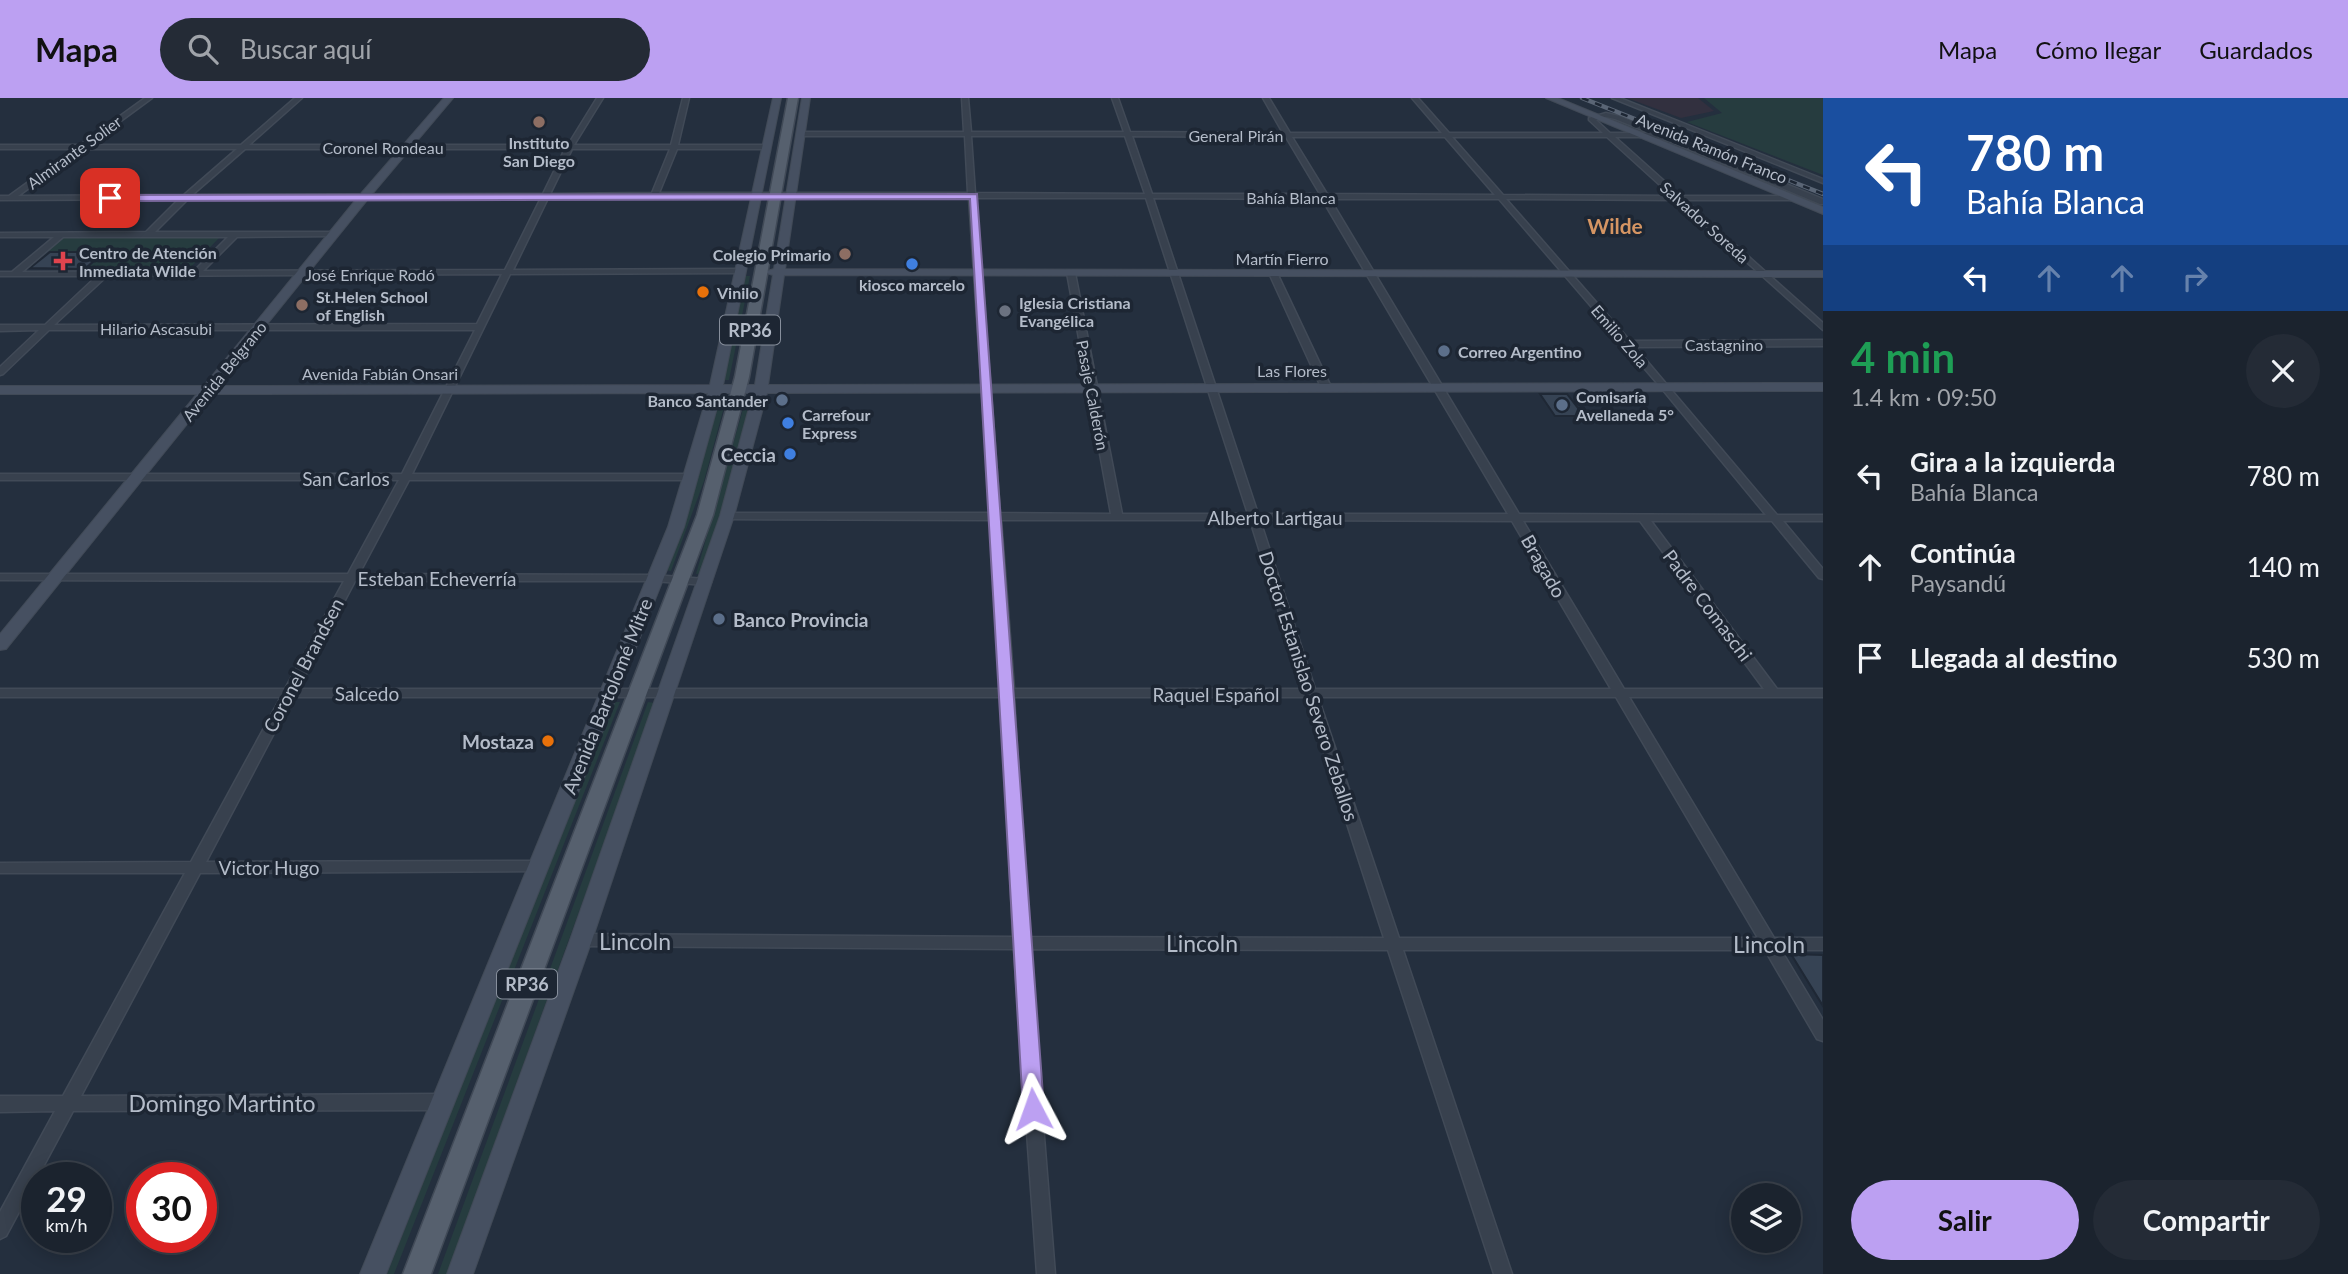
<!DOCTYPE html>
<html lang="es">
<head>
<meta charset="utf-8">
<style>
  body { margin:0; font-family:Lato,sans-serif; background:#242b36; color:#f1f3f6; height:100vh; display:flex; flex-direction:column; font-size:26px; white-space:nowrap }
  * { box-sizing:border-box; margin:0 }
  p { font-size:23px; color:#a0a4aa }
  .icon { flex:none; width:38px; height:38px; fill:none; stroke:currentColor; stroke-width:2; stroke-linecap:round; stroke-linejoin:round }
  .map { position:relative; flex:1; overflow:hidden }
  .sheet { display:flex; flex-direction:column; background:#1b232e; width:525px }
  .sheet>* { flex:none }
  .hud { background:#1a4fa0; color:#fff; overflow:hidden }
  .buttons { position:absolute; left:1731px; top:1085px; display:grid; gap:14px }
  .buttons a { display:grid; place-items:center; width:70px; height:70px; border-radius:50%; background:#1b232e; box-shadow:0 4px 18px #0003,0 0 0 2px #39404a; font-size:35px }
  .speed { position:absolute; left:21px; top:1064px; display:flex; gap:14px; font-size:35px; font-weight:700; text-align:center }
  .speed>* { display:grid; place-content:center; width:91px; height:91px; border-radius:50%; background:#1b232e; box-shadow:0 4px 18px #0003,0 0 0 2px #39404a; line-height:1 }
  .speed small { font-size:18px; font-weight:400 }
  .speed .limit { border:10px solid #d22; background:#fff; color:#111 }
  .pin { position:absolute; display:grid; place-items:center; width:60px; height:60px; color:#fff; margin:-30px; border-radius:14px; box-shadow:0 4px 10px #0006 }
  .me { position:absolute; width:77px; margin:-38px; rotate:356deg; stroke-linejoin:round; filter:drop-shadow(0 0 5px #0008) }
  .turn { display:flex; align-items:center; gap:24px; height:147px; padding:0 28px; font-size:32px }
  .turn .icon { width:91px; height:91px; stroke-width:2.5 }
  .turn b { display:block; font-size:49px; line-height:60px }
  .lanes { display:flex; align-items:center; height:66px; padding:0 28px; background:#0003; justify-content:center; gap:35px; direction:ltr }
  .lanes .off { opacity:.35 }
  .round { display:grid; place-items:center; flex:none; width:74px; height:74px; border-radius:37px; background:#242b36 }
  .summary { display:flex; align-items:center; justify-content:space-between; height:119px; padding:0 28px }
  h1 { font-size:42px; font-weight:700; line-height:52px; color:#1e9e55 }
  .action { display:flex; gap:14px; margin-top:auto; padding:14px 28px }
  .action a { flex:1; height:80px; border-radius:42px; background:#bca0f2; color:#111; font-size:28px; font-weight:700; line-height:80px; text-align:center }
  .action a+a { background:#242b36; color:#f1f3f6 }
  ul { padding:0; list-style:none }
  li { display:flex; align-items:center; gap:21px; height:91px; padding:0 28px }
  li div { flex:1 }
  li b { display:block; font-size:26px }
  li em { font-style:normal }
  header { display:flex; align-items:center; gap:42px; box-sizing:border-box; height:98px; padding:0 35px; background:#bca0f2; color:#111 }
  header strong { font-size:33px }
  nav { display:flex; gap:38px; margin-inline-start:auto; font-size:24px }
  .search { width:490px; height:63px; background:#242b36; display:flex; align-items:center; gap:18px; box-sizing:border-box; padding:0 24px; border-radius:38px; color:#a0a4aa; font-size:26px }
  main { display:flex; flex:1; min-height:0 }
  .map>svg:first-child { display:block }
  .medical { fill:#32303f }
  .green { fill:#263c3f }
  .building { fill:#364354; stroke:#1f2835; stroke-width:2 }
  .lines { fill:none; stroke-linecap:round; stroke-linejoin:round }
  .street-casing { stroke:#414a57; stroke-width:3 }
  .secondary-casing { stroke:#414a57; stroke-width:2 }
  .primary-casing { stroke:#414a57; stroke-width:3 }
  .street { fill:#38414e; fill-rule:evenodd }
  .secondary { fill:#465061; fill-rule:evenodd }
  .primary { fill:#56606e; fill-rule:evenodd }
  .rail-casing { stroke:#5a6575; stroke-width:4.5 }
  .rail { stroke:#1d2633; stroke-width:2.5; stroke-dasharray:7; stroke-linecap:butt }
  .route { fill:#bca0f2; stroke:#7a689d; stroke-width:2 }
  .education-dot { fill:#8d6e63; stroke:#1d2633; stroke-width:2.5 }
  .health-dot { fill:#e0444e; stroke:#1d2633; stroke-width:2.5 }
  .shop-dot { fill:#3f7fe0; stroke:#1d2633; stroke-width:2.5 }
  .food-dot { fill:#e8710a; stroke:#1d2633; stroke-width:2.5 }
  .worship-dot { fill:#6b7280; stroke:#1d2633; stroke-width:2.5 }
  .service-dot { fill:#5c6f8a; stroke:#1d2633; stroke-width:2.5 }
  .labels { text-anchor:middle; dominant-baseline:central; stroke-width:7; stroke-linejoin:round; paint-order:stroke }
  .far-street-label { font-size:16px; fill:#b4bcc9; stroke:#1d2633 }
  .far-poi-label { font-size:16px; font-weight:bold; fill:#b4bcc9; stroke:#1d2633; text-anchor:start }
  .shield { fill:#1d2633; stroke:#878f9c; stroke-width:2 }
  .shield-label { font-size:18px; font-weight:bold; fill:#b4bcc9 }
  .poi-label { font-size:19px; font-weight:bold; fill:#b4bcc9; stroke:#1d2633; text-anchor:end }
  .street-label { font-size:19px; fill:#b4bcc9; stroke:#1d2633 }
  .far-district-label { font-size:21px; font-weight:bold; fill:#d59563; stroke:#1d2633 }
  .near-street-label { font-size:23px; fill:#b4bcc9; stroke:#1d2633 }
</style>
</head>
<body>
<header>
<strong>Mapa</strong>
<div class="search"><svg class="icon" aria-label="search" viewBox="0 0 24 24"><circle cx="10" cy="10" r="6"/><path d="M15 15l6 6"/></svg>Buscar aquí</div>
<nav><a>Mapa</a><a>Cómo llegar</a><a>Guardados</a></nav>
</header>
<main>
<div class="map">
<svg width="1823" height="1176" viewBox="0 0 1823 1176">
  <rect width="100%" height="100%" fill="#242f3e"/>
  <!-- medical -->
  <path class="medical" d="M1627 0H1698L1714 13 1681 20Z"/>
  <!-- green -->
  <path class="green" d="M1704 0H1823V77L1687 24 1722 15Z
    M63 139 219 140 187 173H85L106 153H46Z
    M746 178H750L729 282H724Z
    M747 297 754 298 722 417 702 475 696 476Z
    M722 298H727L704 383 671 473 665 472Z
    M613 604H620L394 1176H387Z
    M648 604 655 605 447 1176H438Z"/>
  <!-- building -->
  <path class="building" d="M50 154H82L79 157H100L85 171 30 170Z
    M1540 296H1567L1584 318H1555Z
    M1791 856 1823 857V908Z"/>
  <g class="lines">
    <defs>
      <path id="street" d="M145 0H152L88 47H241L295 0H302L249 47H568L597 0H603L574 47H671L683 0H689L678 47H767L770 49 767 51H677L659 95H968L965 38H802L799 36 802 34H964L962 0H968L971 34H1124L1112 0H1118L1130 34 1283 35 1263 0H1269L1290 35H1442L1412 0H1418L1449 35H1603L1589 22V20L1606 15 1619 18 1823 101V106H1820L1669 43 1651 39H1615L1681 98H1794V102H1685L1823 225V232L1677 102 1506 101 1630 243 1823 242V248L1635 249 1777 417H1823V423H1783L1823 471V481L1819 480 1772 423H1651L1777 591H1823V599H1629L1774 840H1823V852H1781L1823 922V943L1817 941 1765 852H1403L1512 1176H1494L1388 852 1029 851 1055 1176H1037L1014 851 581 848 576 846 574 842 576 838 581 836 1013 839 1002 599H293L206 764 539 763 544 764 546 768 544 772 539 773 200 775 81 998 444 996 450 999 452 1004 450 1009 444 1012 73 1013 6 1138 0 1141V1114L55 1013 0 1014V998H63L185 775H0V765L191 764 281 599H0V591H285L344 483 0 482V476H348L399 382H0V376H402L475 232H49L3 276 0 277V269L39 232 0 233V227H45L97 178H0V174H12L54 139H0V135L146 134 179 101 0 102V98H9L74 51H0V47H80ZM1606 19 1615 21 1650 35H1610L1596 22ZM971 38H1125L1145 96 975 95ZM1132 38 1286 39 1320 96H1152ZM1292 39H1445L1495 97 1327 96ZM1452 39H1607L1672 98 1503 97ZM83 51H237L184 97 18 98ZM245 51H565L543 96 192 97ZM572 51H670L652 95 550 96ZM541 100 505 172 203 173 237 139 334 138 338 136 334 134H155L188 101ZM548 100H969L990 415H727L722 418 727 421 990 422 1001 591H298L355 483H654L705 487 711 484 705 481 654 477 359 476 409 382H691L696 379 691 376H412L510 176 740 175 744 173 740 171 513 172ZM976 100H1146L1248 416H1122L1075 175 1071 173 1067 175 1111 416 1000 415ZM1153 100 1322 101 1508 416H1258ZM1330 101H1499L1663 292 1766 417 1519 416ZM63 139H228L194 173 22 174ZM502 176 477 226 54 227 107 178ZM1001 422H1250L1303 591H1014ZM1260 422 1512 423 1611 591H1315ZM1523 423H1640L1764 591H1624ZM1014 599H1306L1384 840 1028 839ZM1318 599H1616L1758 840H1399Z
        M1612 0H1620L1823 81V85Z
        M1270 173 1277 175 1331 289 1329 291 1326 292 1321 289 1269 175Z"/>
      <path id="secondary" d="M444 0H453L367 102 217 288 710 287 773 0H781L723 287H755L773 177 764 174 774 171 802 0H810L785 171 1823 173V179L784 177 768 287 1823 285V293L767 295 734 418 592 842 473 1176H447L570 842 720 418 753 295H721L684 429 386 1176H360L668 429 708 295 211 296 6 551 0 552V536L197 296H0V288H204L359 98Z
        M1546 0H1558L1823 109V116Z"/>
      <path id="primary" d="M788 0H798L749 279 713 417 431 1176H403L697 417 735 279Z"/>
    </defs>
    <!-- street casing -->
    <use href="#street" class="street-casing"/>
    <!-- secondary casing -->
    <use href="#secondary" class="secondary-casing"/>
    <!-- primary casing -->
    <use href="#primary" class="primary-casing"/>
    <!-- street -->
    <use href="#street" class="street"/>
    <!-- secondary -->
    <use href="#secondary" class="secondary"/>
    <!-- primary -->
    <use href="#primary" class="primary"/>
    <defs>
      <path id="rail" d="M1582 0 1823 96"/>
    </defs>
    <!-- rail casing -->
    <use href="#rail" class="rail-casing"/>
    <!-- rail -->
    <use href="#rail" class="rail"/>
  </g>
  <!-- route -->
  <path class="route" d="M977 96 1044 1011 1041 1018 1033 1021 1026 1018 1023 1011 970 101 110 103 106 100 110 97Z"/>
  <!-- markers -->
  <g class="education-dot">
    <circle cx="539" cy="24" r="7"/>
    <circle cx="845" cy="156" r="7"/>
    <circle cx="302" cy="207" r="7"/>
  </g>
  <path class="health-dot" d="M59.5 152.5h7v7h7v7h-7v7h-7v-7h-7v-7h7z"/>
  <g class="shop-dot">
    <circle cx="912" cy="166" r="7"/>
    <circle cx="788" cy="325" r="7"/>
    <circle cx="790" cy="356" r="7"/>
  </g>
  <g class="food-dot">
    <circle cx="703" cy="194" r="7"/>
    <circle cx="548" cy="643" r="7"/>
  </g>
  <circle class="worship-dot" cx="1005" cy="213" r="7"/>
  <g class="service-dot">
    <circle cx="1444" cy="253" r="7"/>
    <circle cx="782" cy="302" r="7"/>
    <circle cx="1562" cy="307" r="7"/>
    <circle cx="719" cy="521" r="7"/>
  </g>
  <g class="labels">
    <!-- far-street labels -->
    <g class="far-street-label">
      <text x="1236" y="37">General Pirán</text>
      <text x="383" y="49">Coronel Rondeau</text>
      <text transform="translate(1712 50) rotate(22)">Avenida Ramón Franco</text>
      <text transform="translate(74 54) rotate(-36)">Almirante Solier</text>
      <text x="1291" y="99">Bahía Blanca</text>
      <text transform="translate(1705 124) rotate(42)">Salvador Soreda</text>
      <text x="1282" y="160">Martín Fierro</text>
      <text x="370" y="176">José Enrique Rodó</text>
      <text x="156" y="230">Hilario Ascasubi</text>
      <text transform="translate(1620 238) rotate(49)">Emilio Zola</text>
      <text x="1724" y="246">Castagnino</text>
      <text x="1292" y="272">Las Flores</text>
      <text transform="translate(224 273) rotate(-51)">Avenida Belgrano</text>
      <text x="380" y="275">Avenida Fabián Onsari</text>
      <text transform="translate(1093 297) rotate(79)">Pasaje Calderón</text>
    </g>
    <!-- far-poi labels -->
    <g class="far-poi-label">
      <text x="539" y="44" text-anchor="middle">Instituto<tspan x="539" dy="18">San Diego</tspan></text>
      <text x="79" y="154">Centro de Atención<tspan x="79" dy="18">Inmediata Wilde</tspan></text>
      <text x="831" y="156" text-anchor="end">Colegio Primario</text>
      <text x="912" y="186" text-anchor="middle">kiosco marcelo</text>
      <text x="717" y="194">Vinilo</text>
      <text x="316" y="198">St.Helen School<tspan x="316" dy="18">of English</tspan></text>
      <text x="1019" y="204">Iglesia Cristiana<tspan x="1019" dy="18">Evangélica</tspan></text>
      <text x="1458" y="253">Correo Argentino</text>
      <text x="1576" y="298">Comisaría<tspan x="1576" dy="18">Avellaneda 5°</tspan></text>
      <text x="768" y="302" text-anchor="end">Banco Santander</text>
      <text x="802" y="316">Carrefour<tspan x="802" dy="18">Express</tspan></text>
    </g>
    <!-- shield labels -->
    <g class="shield">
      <rect x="720" y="217.5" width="60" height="29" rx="5"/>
      <rect x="497" y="871.5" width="60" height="29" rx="5"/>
    </g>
    <g class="shield-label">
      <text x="750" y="232">RP36</text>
      <text x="527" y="886">RP36</text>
    </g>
    <!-- poi labels -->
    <g class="poi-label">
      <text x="776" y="356">Ceccia</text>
      <text x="733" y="521" text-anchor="start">Banco Provincia</text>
      <text x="534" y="643">Mostaza</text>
    </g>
    <!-- street labels -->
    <g class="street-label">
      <text x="346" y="380">San Carlos</text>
      <text x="1275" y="419">Alberto Lartigau</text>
      <text transform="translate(1544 468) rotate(60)">Bragado</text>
      <text x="437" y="480">Esteban Echeverría</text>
      <text transform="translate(1708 507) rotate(53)">Padre Comaschi</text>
      <text transform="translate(303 567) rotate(-62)">Coronel Brandsen</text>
      <text transform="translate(1309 588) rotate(72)">Doctor Estanislao Severo Zeballos</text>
      <text x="367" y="595">Salcedo</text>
      <text x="1216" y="596">Raquel Español</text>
      <text transform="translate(607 598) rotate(-68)">Avenida Bartolomé Mitre</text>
      <text x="269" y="769">Victor Hugo</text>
    </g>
    <!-- far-district labels -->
    <g class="far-district-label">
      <text x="1615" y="127">Wilde</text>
    </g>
    <!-- near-street labels -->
    <g class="near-street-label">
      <text x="635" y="843">Lincoln</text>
      <text x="1202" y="845">Lincoln</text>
      <text x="1769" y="846">Lincoln</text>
      <text x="222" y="1005">Domingo Martinto</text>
    </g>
  </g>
</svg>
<div class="buttons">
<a><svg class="icon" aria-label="layers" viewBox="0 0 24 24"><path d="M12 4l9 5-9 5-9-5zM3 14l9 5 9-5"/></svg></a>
</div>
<div class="speed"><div>29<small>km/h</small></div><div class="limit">30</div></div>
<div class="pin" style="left:110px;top:100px;background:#d93025"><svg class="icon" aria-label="arrive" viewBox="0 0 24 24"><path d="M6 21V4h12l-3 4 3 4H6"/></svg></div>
<svg class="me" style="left:1033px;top:1011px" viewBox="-20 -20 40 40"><path d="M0-17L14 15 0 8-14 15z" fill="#bca0f2" stroke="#fff" stroke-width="4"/></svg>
</div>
<section class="sheet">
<div class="hud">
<div class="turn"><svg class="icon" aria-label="left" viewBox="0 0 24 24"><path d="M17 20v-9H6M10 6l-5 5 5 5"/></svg><div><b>780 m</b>Bahía Blanca</div></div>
<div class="lanes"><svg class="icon" aria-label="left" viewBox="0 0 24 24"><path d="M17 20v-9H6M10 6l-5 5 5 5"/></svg><svg class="icon off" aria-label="ahead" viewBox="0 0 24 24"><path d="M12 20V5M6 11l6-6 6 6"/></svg><svg class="icon off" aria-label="ahead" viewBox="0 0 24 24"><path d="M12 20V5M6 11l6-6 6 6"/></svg><svg class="icon off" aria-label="right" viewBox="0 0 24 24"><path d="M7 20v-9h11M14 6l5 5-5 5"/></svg></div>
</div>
<div class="summary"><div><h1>4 min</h1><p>1.4 km · 09:50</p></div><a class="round"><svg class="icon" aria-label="close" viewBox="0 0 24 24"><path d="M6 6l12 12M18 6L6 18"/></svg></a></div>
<ul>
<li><svg class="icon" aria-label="left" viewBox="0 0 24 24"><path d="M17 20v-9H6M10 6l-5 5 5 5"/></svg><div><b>Gira a la izquierda</b><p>Bahía Blanca</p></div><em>780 m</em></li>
<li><svg class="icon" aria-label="ahead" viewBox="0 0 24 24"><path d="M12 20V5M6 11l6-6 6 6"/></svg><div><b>Continúa</b><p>Paysandú</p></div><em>140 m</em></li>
<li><svg class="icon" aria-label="arrive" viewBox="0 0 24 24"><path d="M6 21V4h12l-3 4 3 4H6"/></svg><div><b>Llegada al destino</b></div><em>530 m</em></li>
</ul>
<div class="action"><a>Salir</a><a>Compartir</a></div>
</section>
</main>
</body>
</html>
